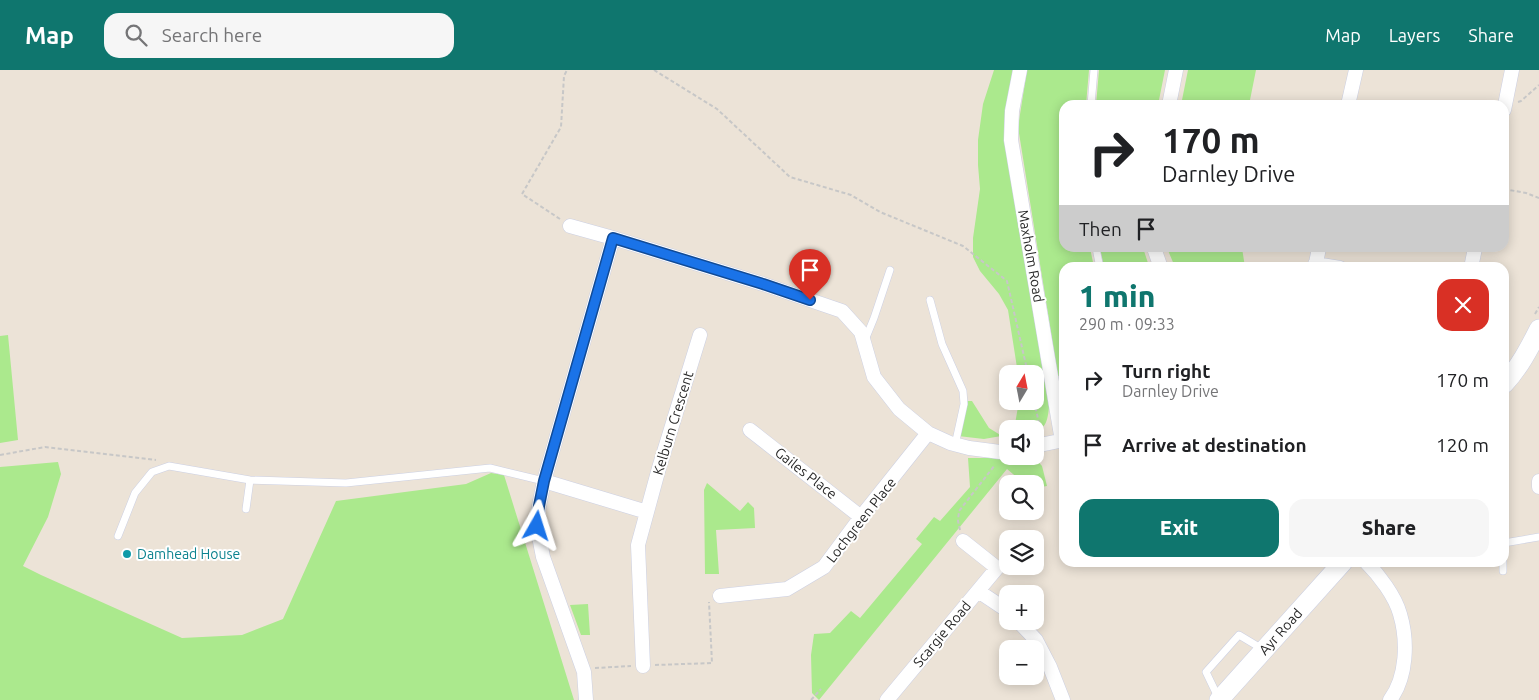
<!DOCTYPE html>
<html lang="en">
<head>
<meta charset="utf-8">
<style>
  body { margin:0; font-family:Ubuntu,sans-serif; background:#f6f6f6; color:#202124; height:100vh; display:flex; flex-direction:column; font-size:19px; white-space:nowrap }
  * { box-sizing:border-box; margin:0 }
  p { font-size:16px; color:#757577 }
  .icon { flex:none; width:28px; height:28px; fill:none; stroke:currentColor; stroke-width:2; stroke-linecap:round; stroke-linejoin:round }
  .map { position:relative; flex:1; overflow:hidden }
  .drawer { position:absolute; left:1059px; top:192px; width:450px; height:305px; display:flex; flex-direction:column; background:#fff; border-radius:15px; box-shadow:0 2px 12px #0003 }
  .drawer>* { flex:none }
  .top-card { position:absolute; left:1059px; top:30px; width:450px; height:152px; border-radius:15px; box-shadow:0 2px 12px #0003; background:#fff; color:#202124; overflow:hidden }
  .needle { width:32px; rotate:10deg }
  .fabs { position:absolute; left:999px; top:295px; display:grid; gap:10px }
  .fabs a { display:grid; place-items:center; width:45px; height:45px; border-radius:10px; background:#fff; box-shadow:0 2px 12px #0003; font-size:25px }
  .pin { position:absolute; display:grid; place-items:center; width:42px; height:42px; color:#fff; margin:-51px -21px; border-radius:50% 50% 50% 0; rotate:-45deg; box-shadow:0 0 5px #0007 }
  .pin .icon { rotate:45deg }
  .me { position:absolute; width:55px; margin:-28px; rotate:6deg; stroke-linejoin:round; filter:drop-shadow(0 0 4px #0008) }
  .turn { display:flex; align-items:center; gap:18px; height:105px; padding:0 20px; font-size:22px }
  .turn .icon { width:65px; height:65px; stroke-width:2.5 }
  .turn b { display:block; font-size:35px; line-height:42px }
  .then { display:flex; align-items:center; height:48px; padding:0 20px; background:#0003; gap:10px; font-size:19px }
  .round { display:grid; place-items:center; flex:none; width:52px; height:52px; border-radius:15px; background:#f6f6f6 }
  .headline { display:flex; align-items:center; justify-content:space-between; height:85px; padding:0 20px }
  h1 { font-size:30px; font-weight:800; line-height:38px; color:#0f766e }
  .cta { display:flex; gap:10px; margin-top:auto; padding:10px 20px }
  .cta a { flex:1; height:58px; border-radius:15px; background:#0f766e; color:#fff; font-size:20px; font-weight:800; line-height:58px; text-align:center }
  .cta a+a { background:#f6f6f6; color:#202124 }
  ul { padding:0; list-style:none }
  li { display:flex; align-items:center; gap:15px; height:65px; padding:0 20px }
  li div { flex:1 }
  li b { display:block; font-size:19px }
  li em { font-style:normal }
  header { display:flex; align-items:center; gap:30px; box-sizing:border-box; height:70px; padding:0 25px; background:#0f766e; color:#fff }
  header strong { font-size:24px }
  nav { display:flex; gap:28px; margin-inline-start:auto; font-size:18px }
  .search { width:350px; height:45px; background:#f6f6f6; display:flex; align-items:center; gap:12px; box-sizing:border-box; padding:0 18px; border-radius:15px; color:#757577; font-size:19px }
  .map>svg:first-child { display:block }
  .green { fill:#abe98d }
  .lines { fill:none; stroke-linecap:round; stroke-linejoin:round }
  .service-casing { stroke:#ccd0e3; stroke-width:8 }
  .minor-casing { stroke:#ccd0e3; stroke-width:15 }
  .secondary-casing { stroke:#ccd0e3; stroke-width:20 }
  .path { stroke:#c7c7c7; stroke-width:2; stroke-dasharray:4 2.5; stroke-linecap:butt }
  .service { stroke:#fff; stroke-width:7 }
  .minor { stroke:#fff; stroke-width:14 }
  .secondary { stroke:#fff; stroke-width:19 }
  .route-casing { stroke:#114b97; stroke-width:12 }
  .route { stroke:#1a73e8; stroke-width:9 }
  .culture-dot { fill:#0f9aa8; stroke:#fff; stroke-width:2 }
  .labels { text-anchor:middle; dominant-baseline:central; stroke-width:4; stroke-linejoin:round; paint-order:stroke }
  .street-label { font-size:14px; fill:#282828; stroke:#fff }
  .culture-label { font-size:14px; fill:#0d838f; stroke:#fff; text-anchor:start }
</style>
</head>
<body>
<header>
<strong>Map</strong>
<div class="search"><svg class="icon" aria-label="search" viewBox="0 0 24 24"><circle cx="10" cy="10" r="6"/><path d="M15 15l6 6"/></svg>Search here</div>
<nav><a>Map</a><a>Layers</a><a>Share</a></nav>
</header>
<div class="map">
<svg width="1539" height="630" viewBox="0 0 1539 630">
  <rect width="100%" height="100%" fill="#ece3d7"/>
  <!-- green -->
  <path class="green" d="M994 0H1013L1005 45V72L1049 337C1048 347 1047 359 1035 361V359H1010L1015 354 1019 331H1035V304H1018L1008 240 999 224 980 201 973 187V168L980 119 978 95V70L983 34Z
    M1027 0H1089L1086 35H1064V178H1090L1094 197 1064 198V305L1058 306 1018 57Z
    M1099 0H1165L1158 35H1096Z
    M1188 0H1256L1249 35H1181Z
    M1100 178H1143L1148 193 1139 197H1104Z
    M1167 178H1242L1245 197H1175Z
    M8 265 18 370 0 373V266Z
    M967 331H972L989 358 1002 366 1007 361V365L984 369 958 366Z
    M1008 386H1033L1042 396 1047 416 1035 418V414H1025L1007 399 819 630 812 623 811 585 814 564 830 563 851 541 860 548 922 474 916 469 934 447 940 451 970 417 968 388H996Z
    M58 392 61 404 48 447 23 496 41 505 182 568 242 565 283 549 336 431 466 414 491 403 504 405 574 630H0V397Z
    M707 413 740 441 748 432 754 438 755 458 716 460 719 504H705L704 420Z
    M588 534 590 565H581L570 535Z"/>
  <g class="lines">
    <defs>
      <path id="service" d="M1091 35 1094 0
        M1096 178 1100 198
        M930 230 942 274 963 321 964 334 955 375
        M865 270 874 248 890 200
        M246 439 250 410
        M118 466 135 423 152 402 169 396 250 410 346 413 490 398 544 411
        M1504 473 1539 467
        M1503 492V501
        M1218 627 1206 602 1239 565 1264 580"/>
      <path id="minor" d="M1020 0 1012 41 1011 70 1062 371
        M1169 35 1176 0
        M1348 35 1356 0
        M1504 40 1512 0
        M570 156 613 168 763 214 842 241 861 262 874 307 899 339 928 363 950 373 969 378 1000 382 1008 380
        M1154 178 1161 198
        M1315 194 1340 198
        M1315 198 1319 178
        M1471 198 1475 178
        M750 360 861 447
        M1035 376 1064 370
        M544 411 647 442
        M1539 411V417
        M1366 492C1379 505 1395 526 1400 544 1408 571 1407 607 1390 630
        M978 521 1008 541
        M720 526 787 519 824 497 861 447 928 363
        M1018 551 1036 570 1050 597 1063 630
        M643 596 638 475 659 398 700 265
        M586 630 584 602 543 487 537 456 539 436 544 411 613 168
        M887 630 997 498 963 471"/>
      <g id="secondary">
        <path d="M1504 314C1519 298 1529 279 1539 259"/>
        <path id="s1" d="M1219 630 1343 492"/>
      </g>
    </defs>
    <!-- service casing -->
    <use href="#service" class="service-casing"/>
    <!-- minor casing -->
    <use href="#minor" class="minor-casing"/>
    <!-- secondary casing -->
    <use href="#secondary" class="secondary-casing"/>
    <!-- path -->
    <path class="path" d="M654 0 717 39 790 107 851 125 880 142 963 176 1007 211 1028 304
      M1518 32 1521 31 1539 15
      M1504 119 1526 123 1539 128
      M560 149 522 124 561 57 564 6 567 0
      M1535 244 1539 237
      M1034 331 1041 362
      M0 385 45 377 156 390
      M960 460 958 451 959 441 995 395
      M655 595 712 593 709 532
      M595 598 631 596
      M811 630 821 619"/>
    <!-- service -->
    <use href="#service" class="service"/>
    <!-- minor -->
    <use href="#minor" class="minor"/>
    <!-- secondary -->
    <use href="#secondary" class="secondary"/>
  </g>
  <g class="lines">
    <defs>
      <path id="route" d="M537 456 539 436 544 411 613 168 763 214 810 230"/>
    </defs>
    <!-- route casing -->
    <use href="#route" class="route-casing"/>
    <!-- route -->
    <use href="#route" class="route"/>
  </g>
  <!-- markers -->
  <circle class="culture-dot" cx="127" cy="484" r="5"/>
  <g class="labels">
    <!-- street labels -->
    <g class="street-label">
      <text transform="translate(1031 186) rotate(80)">Maxholm Road</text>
      <text transform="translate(673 353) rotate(-73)">Kelburn Crescent</text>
      <text transform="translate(806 403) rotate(38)">Gailes Place</text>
      <text transform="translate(861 450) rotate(-52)">Lochgreen Place</text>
      <text stroke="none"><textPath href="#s1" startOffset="92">Ayr Road</textPath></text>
      <text transform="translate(942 564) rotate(-50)">Scargie Road</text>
    </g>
    <!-- culture labels -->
    <g class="culture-label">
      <text x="137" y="484">Damhead House</text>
    </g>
  </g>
</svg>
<div class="fabs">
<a><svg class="needle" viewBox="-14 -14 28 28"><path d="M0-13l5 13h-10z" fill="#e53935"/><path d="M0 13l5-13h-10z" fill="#757577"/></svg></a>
<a><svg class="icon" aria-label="sound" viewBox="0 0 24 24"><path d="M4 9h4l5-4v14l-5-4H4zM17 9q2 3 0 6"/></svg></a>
<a><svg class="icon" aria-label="search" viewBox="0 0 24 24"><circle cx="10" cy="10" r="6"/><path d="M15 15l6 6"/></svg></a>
<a><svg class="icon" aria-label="layers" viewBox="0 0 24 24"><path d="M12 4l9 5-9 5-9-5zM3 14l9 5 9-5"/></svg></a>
<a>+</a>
<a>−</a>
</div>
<div class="pin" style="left:810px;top:230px;background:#d93025"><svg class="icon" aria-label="arrive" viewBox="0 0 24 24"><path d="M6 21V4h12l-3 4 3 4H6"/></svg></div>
<svg class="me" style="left:537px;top:456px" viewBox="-20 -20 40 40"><path d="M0-17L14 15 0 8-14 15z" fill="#1a73e8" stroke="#fff" stroke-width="4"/></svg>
<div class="top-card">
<div class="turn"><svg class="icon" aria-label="right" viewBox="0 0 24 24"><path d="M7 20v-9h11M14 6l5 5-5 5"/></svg><div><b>170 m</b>Darnley Drive</div></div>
<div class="then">Then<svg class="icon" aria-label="arrive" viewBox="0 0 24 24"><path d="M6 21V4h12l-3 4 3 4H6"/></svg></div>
</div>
<section class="drawer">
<div class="headline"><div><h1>1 min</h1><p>290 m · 09:33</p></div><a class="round" style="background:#d93025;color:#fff"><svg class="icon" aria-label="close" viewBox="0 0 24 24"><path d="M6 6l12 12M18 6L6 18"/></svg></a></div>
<ul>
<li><svg class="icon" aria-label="right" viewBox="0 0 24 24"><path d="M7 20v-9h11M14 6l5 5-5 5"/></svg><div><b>Turn right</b><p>Darnley Drive</p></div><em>170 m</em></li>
<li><svg class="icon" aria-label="arrive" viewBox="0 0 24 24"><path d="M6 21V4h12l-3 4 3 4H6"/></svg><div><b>Arrive at destination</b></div><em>120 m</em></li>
</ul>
<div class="cta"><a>Exit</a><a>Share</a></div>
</section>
</div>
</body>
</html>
